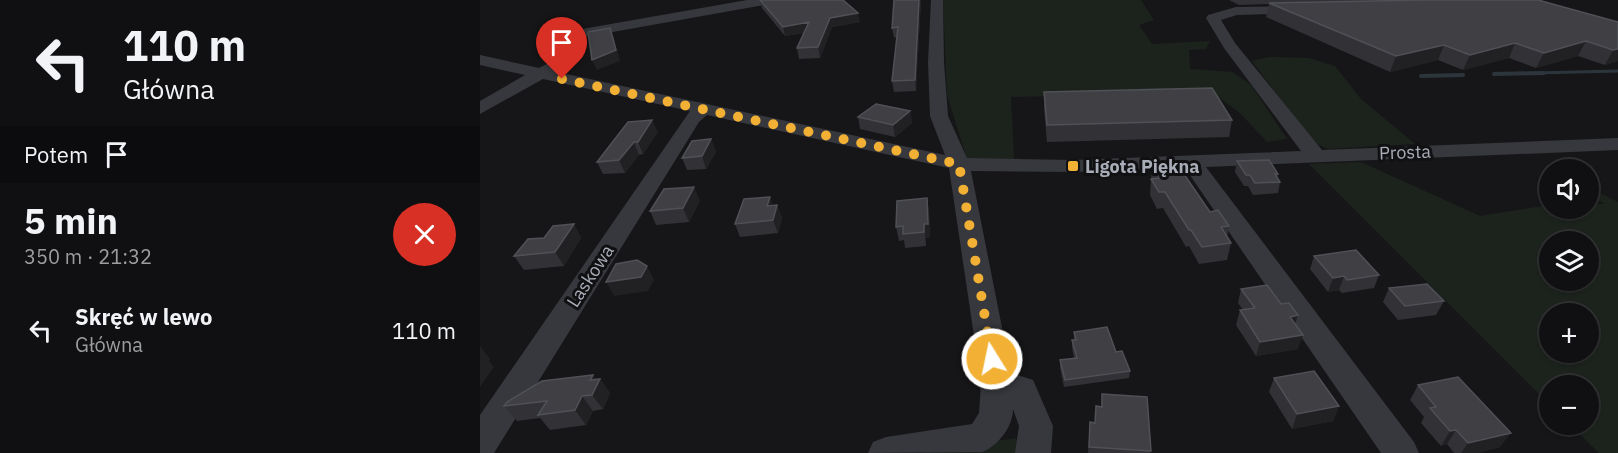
<!DOCTYPE html>
<html lang="pl">
<head>
<meta charset="utf-8">
<style>
  body { margin:0; font-family:"IBM Plex Sans",sans-serif; background:#19191b; color:#f1f3f6; height:100vh; display:flex; flex-direction:column; font-size:22px; white-space:nowrap }
  * { box-sizing:border-box; margin:0 }
  p { font-size:20px; color:#9c9d9f }
  .icon { flex:none; width:33px; height:33px; fill:none; stroke:currentColor; stroke-width:2; stroke-linecap:round; stroke-linejoin:round }
  .map { position:relative; flex:1; overflow:hidden }
  .sheet { display:flex; flex-direction:column; background:#101012; width:480px }
  .sheet>* { flex:none }
  .hud { background:#101012; color:#f1f3f6; overflow:hidden }
  .buttons { position:absolute; left:1059px; top:159px; display:grid; gap:12px }
  .buttons a { display:grid; place-items:center; width:60px; height:60px; border-radius:50%; background:#101012; box-shadow:0 2px 4px #0004,0 0 0 2px #303032; font-size:30px }
  .pin { position:absolute; display:grid; place-items:center; width:51px; height:51px; color:#fff; margin:-62px -26px; border-radius:50% 50% 50% 0; rotate:-45deg; box-shadow:0 0 6px #0007 }
  .pin .icon { rotate:45deg }
  .me { position:absolute; width:66px; margin:-33px; rotate:350deg; stroke-linejoin:round; filter:drop-shadow(0 0 4px #0008) }
  .turn { display:flex; align-items:center; gap:21px; height:126px; padding:0 24px; font-size:27px }
  .turn .icon { width:78px; height:78px; stroke-width:2.5 }
  .turn b { display:block; font-size:42px; line-height:51px }
  .then { display:flex; align-items:center; height:57px; padding:0 24px; background:#0003; gap:12px; font-size:22px }
  .round { display:grid; place-items:center; flex:none; width:63px; height:63px; border-radius:32px; background:#19191b }
  .overview { display:flex; align-items:center; justify-content:space-between; height:102px; padding:0 24px }
  h1 { font-size:36px; font-weight:700; line-height:45px }
  ul { padding:0; list-style:none }
  li { display:flex; align-items:center; gap:18px; height:90px; padding:0 24px }
  li div { flex:1 }
  li b { display:block; font-size:22px }
  li em { font-style:normal }
  main { display:flex; flex:1; min-height:0 }
  .map>svg:first-child { display:block }
  .green { fill:#1c231d; fill-rule:evenodd }
  .lines { fill:none; stroke-linecap:round; stroke-linejoin:round }
  .stream-far1 { stroke:#2c353c; stroke-width:3 }
  .stream { stroke:#2c353c; stroke-width:4 }
  .minor { fill:#37383d; fill-rule:evenodd }
  .wall { fill:#323236 }
  .shaded-wall { fill:#212124 }
  .building { fill:#3f3f44; stroke:#4f5156; stroke-width:1.5 }
  .route { stroke:#f2b134; stroke-width:10; stroke-dasharray:0 18 }
  .poi-dot { fill:#f2b134; stroke:#111113; stroke-width:2 }
  .labels { text-anchor:middle; dominant-baseline:central; stroke-width:6; stroke-linejoin:round; paint-order:stroke }
  .street-label { font-size:18px; fill:#a8adb8; stroke:#111113 }
  .poi-label { font-size:18px; font-weight:bold; fill:#a8adb8; stroke:#111113; text-anchor:start }
</style>
</head>
<body>
<main>
<section class="sheet">
<div class="hud">
<div class="turn"><svg class="icon" aria-label="left" viewBox="0 0 24 24"><path d="M17 20v-9H6M10 6l-5 5 5 5"/></svg><div><b>110 m</b>Główna</div></div>
<div class="then">Potem<svg class="icon" aria-label="arrive" viewBox="0 0 24 24"><path d="M6 21V4h12l-3 4 3 4H6"/></svg></div>
</div>
<div class="overview"><div><h1>5 min</h1><p>350 m · 21:32</p></div><a class="round" style="background:#d93025;color:#fff"><svg class="icon" aria-label="close" viewBox="0 0 24 24"><path d="M6 6l12 12M18 6L6 18"/></svg></a></div>
<ul>
<li><svg class="icon" aria-label="left" viewBox="0 0 24 24"><path d="M17 20v-9H6M10 6l-5 5 5 5"/></svg><div><b>Skręć w lewo</b><p>Główna</p></div><em>110 m</em></li>
</ul>
</section>
<div class="map">
<svg width="1138" height="453" viewBox="0 0 1138 453">
  <rect width="100%" height="100%" fill="#161618"/>
  <!-- green -->
  <path class="green" d="M463 0H661L674 20 659 25 672 44 730 41 726 49 709 50 710 69 753 72 771 85 807 139 787 142 760 113 731 92 531 97 534 159H487L467 95Z
    M789 57 829 58 855 66 881 99 935 144 847 149 832 141 772 61Z
    M881 162 1000 216 1069 205 1070 208H1108L1109 204H1125L1109 195V188L1138 202V453H1119L1090 425 1108 424V386H1070L1069 404 829 164ZM1070 242H1108V280H1070ZM1070 314H1108V352H1070Z
    M536 438 540 453H439Z"/>
  <g class="lines">
    <!-- stream-far1 -->
    <path class="stream-far1" d="M1014 74 1138 71"/>
    <!-- stream -->
    <path class="stream" d="M1014 74 1064 73
      M941 76 983 75"/>
    <!-- minor -->
    <path class="minor" d="M267 0H295L289 4 99 38 96 39 100 56 94 63 77 72 465 155 450 116 448 62 451 0H463L464 62 468 116 487 158 593 160 821 151 744 48 726 18 728 15 756 7 819 6 824 7 826 10 824 13 757 15 741 20 755 43 842 150 1138 138V150L726 167 934 442 939 453H901L705 168 593 172 491 171 531 373 553 380 573 426 571 453H535L539 426 533 409C533 427 518 446 502 452L388 453 393 442 406 437 492 424 499 413 501 383 469 168 227 115 219 122 14 453H0V415L210 111 63 79 0 114V101L45 75 0 65V55L59 68 84 55 81 37 91 31Z"/>
  </g>
  <!-- wall -->
  <path class="wall" d="M280 0H363L380 22 352 27 340 58 319 59 317 48 324 33 305 36 282 8Z
    M414 0H441L436 91 414 92 412 81 417 37 414 38 412 28Z
    M749 0H1058L1138 22V61L1125 65 1098 56 1056 68 1029 58 983 70 958 60 910 72 786 17 789 4 759 5Z
    M564 92 752 120 749 137 567 142 564 108Z
    M430 111 432 123 415 137 380 129 378 117Z
    M148 122 178 132 163 154 159 155 145 173 123 174 117 162Z
    M231 139 236 152 226 169 207 170 202 158Z
    M757 161 798 174 797 178 800 182 798 193 773 195 768 186H764L755 172Z
    M672 166 749 226 747 237 751 243 747 260 719 264 709 246 706 247 683 208 677 209 670 195Z
    M447 198 449 211 450 237 446 238V246L425 248 424 240 419 241 416 227Z
    M220 200 209 222 176 225 170 211Z
    M297 205 302 218 298 233 260 237 255 224 293 206Z
    M94 224 101 238 84 266 44 270 34 256 64 238Z
    M834 256 899 275 894 288 862 293 859 290 848 292 830 269Z
    M909 288 964 301 956 315 918 320 903 302Z
    M761 289 801 304 818 315 815 324 818 349 776 356 756 325 760 310H763L758 303Z
    M594 332 636 352 650 371 649 378 584 387 580 368V360L594 358 592 348V340H594Z
    M794 378 859 406 853 421 812 429 789 392Z
    M115 379H120L130 393 123 409 113 411 106 425 70 430 60 418 37 421 24 406Z
    M938 385 1020 447 997 453H974L967 444 961 446 941 423 944 417 930 400Z
    M622 394 671 451 670 453H608L610 422 615 423 616 406H621Z"/>
  <!-- shaded-wall -->
  <path class="shaded-wall" d="M439 0H441L436 91 435 80Z
    M378 13 380 22 352 27 340 58 338 47 350 18Z
    M329 22 331 32 305 36 303 27Z
    M130 28 134 38 140 61 117 70 112 60Z
    M1106 41 1098 56 1056 68 1064 53Z
    M1035 43 1029 58 983 70 990 55Z
    M964 45 958 60 910 72 916 56Z
    M1138 49V61L1125 65 1133 50Z
    M430 111 432 123 415 137 413 125Z
    M172 120 178 132 163 154 158 142Z
    M231 139 236 152 226 169 222 156Z
    M154 142 159 155 145 173 139 160Z
    M214 187 220 200 209 222 203 208Z
    M290 197 294 210 287 206Z
    M447 198 449 211 450 237 446 238V246L444 224Z
    M297 205 302 218 298 233 293 220Z
    M94 224 101 238 84 266 75 252Z
    M167 266 174 280 168 291 134 296 126 282Z
    M864 276 859 290 848 292 853 278Z
    M818 315 813 330 810 317Z
    M823 335 818 349 776 356 780 342Z
    M0 346 10 359 9 361 14 367 0 387Z
    M113 375 118 383 120 379 130 393 123 409 112 395 110 380Z
    M102 396 113 411 106 425 95 410Z
    M859 406 853 421 812 429 817 414Z
    M976 430 967 444 961 446 970 431Z
    M1031 433 1020 447 997 453H981L988 443Z"/>
  <!-- building -->
  <path class="building" d="M280 0H363L378 13 350 18 338 47 317 48 329 22 303 27Z
    M414 0H439L435 80 412 81 418 27 412 28Z
    M943 0H1058L1138 22V49L1133 50 1106 41 1064 53 1035 43 990 55 964 45 916 56 789 3Z
    M130 28 136 50 112 60 108 32Z
    M732 88 752 120 567 125 564 92Z
    M396 104 430 111 413 125 378 117Z
    M172 120 158 142H154L139 160 117 162 148 122Z
    M231 139 222 156 202 158 212 141Z
    M789 160 798 174H795L800 182 775 183 770 175H766L757 161Z
    M697 164 730 212 738 210 749 226 741 227 751 243 722 247 711 230H709L685 192H679L671 179 680 178 672 166Z
    M214 187 203 208 170 211 184 189Z
    M290 197 287 206 297 205 293 220 255 224 264 199Z
    M447 198 448 224H444V232L423 234V226L416 227 417 201Z
    M94 224 75 252 34 256 48 239 64 238 73 226Z
    M876 250 899 275 867 280 864 276 853 278 834 256Z
    M157 260 167 266 161 277 126 282 136 264Z
    M947 284 964 301 925 306 909 288Z
    M787 285 801 304 809 303 818 315 810 317 823 335 780 342 760 310 775 308 761 289Z
    M627 327 636 352 642 351 650 371 585 380 580 360 597 358 592 340H596L594 332Z
    M834 371 859 406 817 414 794 378Z
    M113 375 110 380 120 379 112 395 102 396 95 410 58 415 67 401 24 406 27 402 62 381Z
    M978 377 1031 433 988 443 976 430 970 431 950 408 956 407 938 385Z
    M622 394 667 397 671 451 609 447 610 422 615 423 616 406 622 407Z"/>
  <g class="lines">
    <!-- route -->
    <path class="route" d="M82 79 479 164 512 359"/>
  </g>
  <!-- markers -->
  <rect class="poi-dot" x="587" y="160" width="12" height="12" rx="3"/>
  <g class="labels">
    <!-- street labels -->
    <g class="street-label">
      <text transform="translate(925 152) rotate(-2)">Prosta</text>
      <text transform="translate(110 276) rotate(-57)">Laskowa</text>
    </g>
    <!-- poi labels -->
    <g class="poi-label">
      <text x="605" y="166">Ligota Piękna</text>
    </g>
  </g>
</svg>
<div class="buttons">
<a><svg class="icon" aria-label="sound" viewBox="0 0 24 24"><path d="M4 9h4l5-4v14l-5-4H4zM17 9q2 3 0 6"/></svg></a>
<a><svg class="icon" aria-label="layers" viewBox="0 0 24 24"><path d="M12 4l9 5-9 5-9-5zM3 14l9 5 9-5"/></svg></a>
<a>+</a>
<a>−</a>
</div>
<div class="pin" style="left:82px;top:79px;background:#d93025"><svg class="icon" aria-label="arrive" viewBox="0 0 24 24"><path d="M6 21V4h12l-3 4 3 4H6"/></svg></div>
<svg class="me" style="left:512px;top:359px" viewBox="-20 -20 40 40"><circle r="17" fill="#f2b134" stroke="#fff" stroke-width="3"/><path d="M0-11L8 9 0 5-8 9z" fill="#fff"/></svg>
</div>
</main>
</body>
</html>
